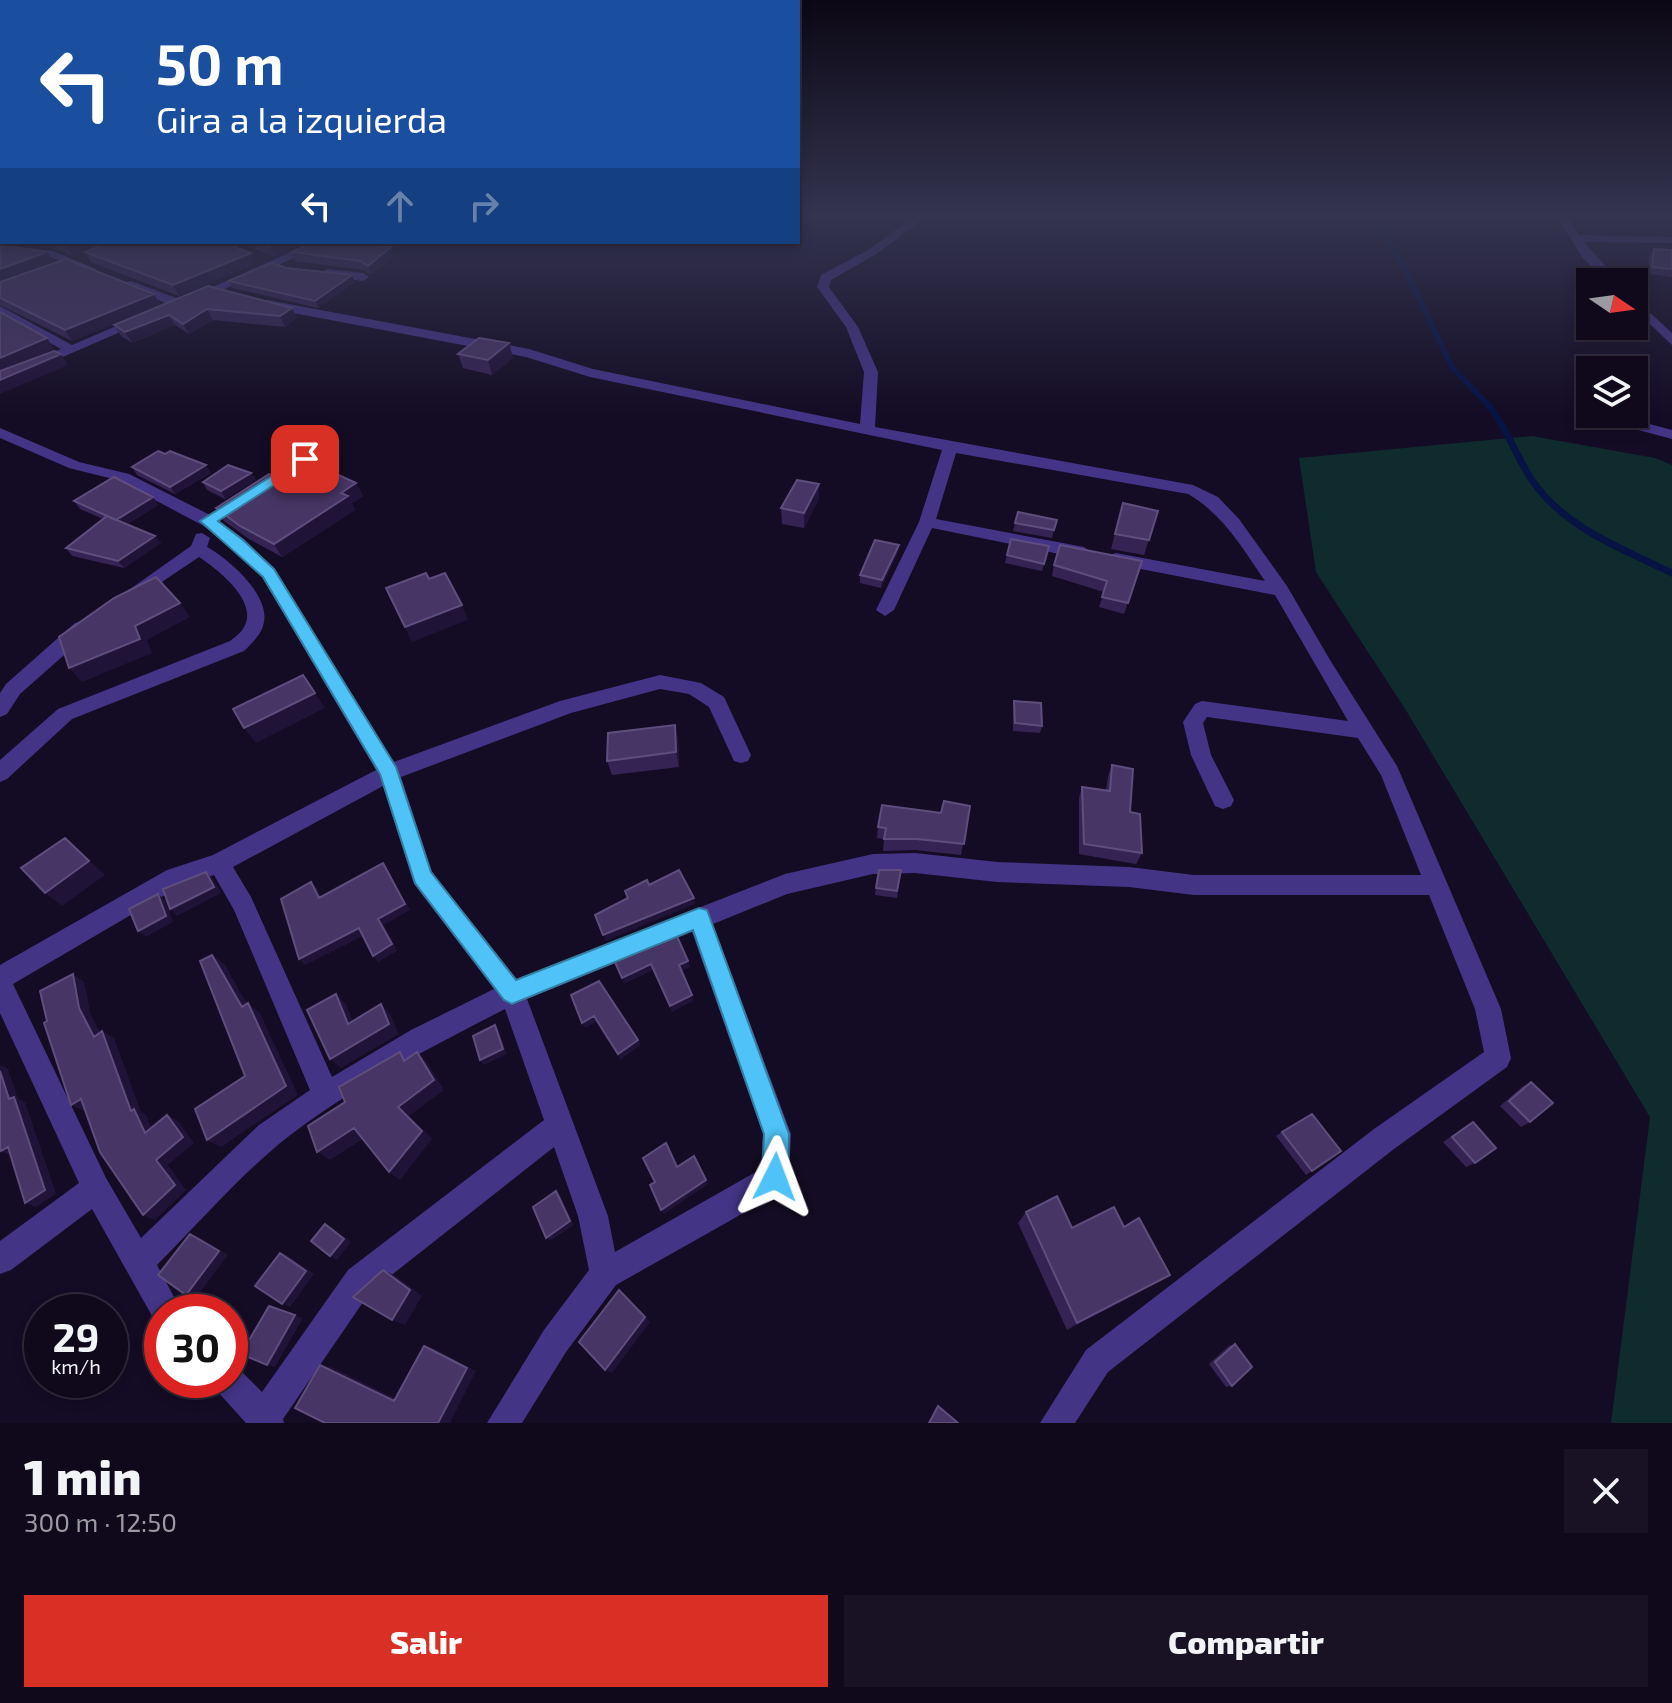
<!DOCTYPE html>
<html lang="es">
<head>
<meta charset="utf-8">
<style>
  body { margin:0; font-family:"Exo 2",sans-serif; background:#181224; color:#f1f3f6; height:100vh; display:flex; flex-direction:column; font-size:30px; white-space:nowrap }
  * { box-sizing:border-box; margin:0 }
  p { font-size:26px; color:#9b9aa3 }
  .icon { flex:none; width:44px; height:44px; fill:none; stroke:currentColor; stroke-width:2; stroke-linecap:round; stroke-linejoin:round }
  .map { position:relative; height:1423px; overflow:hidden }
  .details { display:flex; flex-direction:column; background:#0f091b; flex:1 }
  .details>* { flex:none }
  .guide { position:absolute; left:0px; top:0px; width:800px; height:244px; box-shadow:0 4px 12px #0003,0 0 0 2px #2f2a3a; background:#1a4fa0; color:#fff; overflow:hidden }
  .needle { width:52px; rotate:103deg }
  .tools { position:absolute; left:1576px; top:268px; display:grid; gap:16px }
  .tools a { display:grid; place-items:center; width:72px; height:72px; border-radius:0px; background:#0f091b; box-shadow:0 4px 12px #0003,0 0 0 2px #2f2a3a; font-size:40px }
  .speed { position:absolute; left:24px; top:1294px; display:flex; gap:16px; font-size:40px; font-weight:700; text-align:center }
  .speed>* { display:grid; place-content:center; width:104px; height:104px; border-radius:50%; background:#0f091b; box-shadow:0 4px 12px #0003,0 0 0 2px #2f2a3a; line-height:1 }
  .speed small { font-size:20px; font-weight:400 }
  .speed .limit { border:12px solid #d22; background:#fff; color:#111 }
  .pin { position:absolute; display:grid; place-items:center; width:68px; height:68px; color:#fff; margin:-34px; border-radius:16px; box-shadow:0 4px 12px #0006 }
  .me { position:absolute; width:88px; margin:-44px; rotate:3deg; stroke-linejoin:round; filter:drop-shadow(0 0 6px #0008) }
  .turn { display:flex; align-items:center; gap:28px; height:168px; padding:0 24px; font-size:36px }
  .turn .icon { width:104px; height:104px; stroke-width:2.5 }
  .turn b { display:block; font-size:56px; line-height:68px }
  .lanes { display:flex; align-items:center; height:76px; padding:0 24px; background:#0003; justify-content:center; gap:40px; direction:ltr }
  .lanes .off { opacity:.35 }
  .round { display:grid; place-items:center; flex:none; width:84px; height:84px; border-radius:0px; background:#181224 }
  .overview { display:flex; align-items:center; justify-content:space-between; height:136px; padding:0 24px }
  h1 { font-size:48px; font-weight:800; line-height:60px }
  .action { display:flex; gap:16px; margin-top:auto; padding:16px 24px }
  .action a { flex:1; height:92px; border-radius:0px; background:#d93025; color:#fff; font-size:32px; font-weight:800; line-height:92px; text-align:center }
  .action a+a { background:#181224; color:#f1f3f6 }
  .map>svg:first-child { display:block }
  .green { fill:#0f2b2e }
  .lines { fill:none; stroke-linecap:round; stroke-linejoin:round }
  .stream-far1 { stroke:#061343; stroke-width:6 }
  .stream { stroke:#061343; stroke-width:7 }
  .minor { fill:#433486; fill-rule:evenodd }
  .wall { fill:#352453 }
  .shaded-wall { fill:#201338 }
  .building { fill:#473665; stroke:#5e4e7e; stroke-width:2 }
  .route { fill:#4fc3f7; stroke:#337fa1; stroke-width:2 }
</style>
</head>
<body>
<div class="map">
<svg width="1672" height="1423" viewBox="0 0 1672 1423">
  <rect width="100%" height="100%" fill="#140c24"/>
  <!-- green -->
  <path class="green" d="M1532 436 1655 458 1672 465V1423H1611L1650 1117 1407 712 1316 572 1299 458Z"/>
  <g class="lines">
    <!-- stream-far1 -->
    <path class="stream-far1" d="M1370 215 1403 266 1452 367 1489 406"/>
    <!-- stream -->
    <path class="stream" d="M1487 404C1508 428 1516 458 1534 483 1567 529 1623 549 1672 573"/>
    <!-- minor -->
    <path class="minor" d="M916 215H928L878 253 831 280 829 287 858 327 878 372 875 427 1193 485 1218 497 1239 519 1287 586 1330 660 1397 766 1501 1009 1511 1058 1507 1067 1394 1149 1108 1372 1075 1423H1040L1086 1350 1374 1129 1484 1052 1475 1009 1429 895H1194L1129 887 997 882 915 873 873 874 787 894 713 924 791 1134 789 1177 785 1187 733 1219 616 1285 566 1352 522 1423H487L544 1330 589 1270 578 1216 554 1147 370 1292 283 1419 284 1423H246L217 1391 212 1380H230V1365L239 1369 262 1392 348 1270 544 1120 505 1009C428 1049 347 1089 279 1144 236 1180 197 1225 157 1265L182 1312H162V1325L156 1323 92 1209 11 1270 0 1274V1241L79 1183 0 1013V965L167 870 213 855 376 770 262 577 232 547 202 525 117 480 69 468 0 438V428L79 462 129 474 214 517 244 539 274 569 394 762 560 701 660 675 701 683 724 697 751 755 748 761 741 763 734 761 709 707 689 694 660 689 571 713 401 777 432 872 517 979 785 874 873 854 915 853 997 862 1129 867 1194 875H1421L1381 775 1358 738 1207 717 1203 723 1211 755 1234 800 1231 806 1223 809 1215 806 1191 755 1183 722 1195 704 1202 701 1348 721 1275 595 1110 563 1107 559 1110 555 1116 553 1265 581C1243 549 1223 514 1188 494L956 453 936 519 1084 547 1093 553 1084 559 932 528 894 610 885 616 876 610 919 522 942 450 590 377 526 357 267 308 261 304 267 300 529 349 593 369 860 424 864 372 846 327 817 287 821 275 870 249ZM383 786 414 884 494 989 411 1030 332 1077 251 897 233 867ZM214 875 234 910 310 1090 259 1125 141 1238 106 1178 13 984 182 885ZM692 932 763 1134 761 1169 615 1252 608 1216 527 999Z
      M1556 215H1566L1579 235 1672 237V243L1584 242 1620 282H1607L1583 258Z
      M313 242H329L196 302 186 299Z
      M0 245 53 251 96 269 90 273 47 256 0 251Z
      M327 269 363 273 369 277 363 281 323 276 321 273Z
      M131 281 184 301 186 304 176 307 127 288V282Z
      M1634 298 1672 333V345L1634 309Z
      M0 306 72 345 135 318 146 321 0 384V375L61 349 0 315Z
      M1590 411V414H1612L1672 430V439L1590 417Z
      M305 454 313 459 310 462 260 495H248V489Z
      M202 533 210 538 207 547C229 559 273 597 263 626 260 636 251 644 244 651L72 719 7 779 0 782V760L58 709 230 641C235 637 241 633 244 627 259 601 217 569 199 557L141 596H129L126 592 191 546 196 534Z
      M82 621 91 628 89 633 20 694 7 714 0 717V693L6 684 75 623Z"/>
  </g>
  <!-- wall -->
  <path class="wall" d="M0 215H2V242H106L72 255 49 247 0 243Z
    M1620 215H1672V220L1622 221Z
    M235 242H297L298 245 274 256Z
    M1654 249 1672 250V277L1648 274 1649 256Z
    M85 252 251 253 256 263 179 296 91 262Z
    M292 252 394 256 371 275 364 270 295 261Z
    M286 268 355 282 318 308 232 288 229 281Z
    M0 282 160 304 72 341 0 305Z
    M208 286 292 308 297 318 285 327 213 320 189 334 175 325 132 343 121 336 114 325Z
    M509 343 513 358 492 375 463 368 458 354Z
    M132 467 211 473 175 494 137 475Z
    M251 473 256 480 225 499 207 490 203 482Z
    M356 483 363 496 352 503 355 510 282 557 249 539 224 521 216 508 297 484Z
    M153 497 158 505 127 524 161 543 124 568 72 556 66 548 103 519 80 509 74 501Z
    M819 499 804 528 782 524 781 508Z
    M1123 503 1158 511 1144 555 1111 549Z
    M1018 512 1057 520 1052 538 1013 531Z
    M1011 539 1049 546 1042 571 1005 563Z
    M898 552 881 588 860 583V575Z
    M1142 561 1124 614 1099 607 1104 592 1052 576 1054 565Z
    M1014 701 1042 726 1040 733 1013 731V709Z
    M675 725 678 740 679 767 612 775 607 761Z
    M1112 765 1130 812 1142 853 1136 864 1079 854V798L1082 787 1106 791 1108 776Z
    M970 806 961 855 915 850 883 851 884 839 877 838 878 827Z
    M901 870 897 898 875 895 876 888Z
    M1531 1082 1530 1122 1521 1127 1500 1106 1522 1087Z
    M1473 1122 1475 1163 1466 1167 1443 1142Z
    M1282 1132 1341 1151 1306 1175 1276 1136Z
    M1026 1212 1072 1228 1124 1227 1170 1275 1156 1283 1067 1330 1018 1223Z
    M1235 1344 1232 1386 1226 1387 1209 1364 1229 1346Z"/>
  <!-- shaded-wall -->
  <path class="shaded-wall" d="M73 242H106L72 255 66 245Z
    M278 242H297L298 245 274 256 269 246Z
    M391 247 394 256 371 275 368 266Z
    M47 252 54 262 0 282V269Z
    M251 253 256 263 179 296 173 285Z
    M352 275 355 282 318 308 315 301Z
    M154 294 160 304 72 341 65 330Z
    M292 308 297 318 285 327 280 316Z
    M207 309 213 320 189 334 183 324Z
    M169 315 175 325 132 343 125 332Z
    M47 338 54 349 0 372V358Z
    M509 343 513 358 492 375 488 360Z
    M61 354 68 365 0 394V380Z
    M206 465 211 473 175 494 170 487Z
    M251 473 256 480 225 499 221 491Z
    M356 483 363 496 352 503 355 510 282 557 274 544 341 493Z
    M819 484V499L804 528V513Z
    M153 497 158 505 121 527 116 520Z
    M155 536 161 543 124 568 118 561Z
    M899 545 898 552 881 588 882 580Z
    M180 603 190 617 147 640 152 653 82 682 69 668 135 626Z
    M462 605 468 620 412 642 405 627Z
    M315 693 325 708 256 743 244 728Z
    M675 725 678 740 679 767 676 752Z
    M65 838 105 875 62 906 45 893Z
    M383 863 410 910 384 925 397 951 378 962 373 956 378 919Z
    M206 872 213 879 221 893 177 916 170 909Z
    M311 882 317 888 325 905 319 898Z
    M158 894 165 900 173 922 146 937 138 931Z
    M694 898 695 904 606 941 603 935Z
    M359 928 365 935 305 965 299 959Z
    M212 955 225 965 253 1014 248 1003 260 1013 298 1095 221 1147 207 1140 286 1086Z
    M688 961 690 967 681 971 679 965Z
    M651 964 653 970 624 984 622 978Z
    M73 974 84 982 91 1015 106 1044 94 1037 79 1008Z
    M336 994 346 1004 358 1034 348 1024Z
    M692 995 693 1001 672 1012 670 1006Z
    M381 1004 390 1014 399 1034 341 1068 330 1059Z
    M594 1016 597 1022 585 1028 582 1023Z
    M495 1025 499 1031 507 1054 484 1065 480 1060Z
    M102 1031 114 1038 141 1112 146 1115 156 1139 145 1133 131 1111Z
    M638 1040 641 1045 620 1060 618 1054Z
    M417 1052 427 1062 444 1090 409 1116 432 1139 400 1180 389 1172 398 1107Z
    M0 1065 8 1069 18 1099 25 1102 56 1194 36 1207 25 1203 9 1099 0 1071Z
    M81 1099 93 1106 84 1111 71 1105Z
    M167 1115 178 1121 194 1143 168 1165 186 1190 155 1220 143 1215Z
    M354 1128 366 1137 330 1160 317 1152Z
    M8 1147 12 1156 1 1151Z
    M706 1180 708 1184 664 1214 661 1210Z
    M556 1191 560 1195 574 1225 550 1241 546 1238Z
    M325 1224 332 1228 351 1242 337 1260 330 1256Z
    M190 1234 199 1237 228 1255 196 1298 186 1295Z
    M280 1253 288 1256 314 1274 290 1307 282 1304Z
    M383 1270 396 1276 422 1296 405 1325 392 1320Z
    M1170 1275 1156 1283 1067 1330 1077 1323Z
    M619 1290 650 1322 612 1373 605 1370Z
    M269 1306 303 1318 275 1367 267 1365Z
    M424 1346 435 1349 476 1371 450 1423H438Z
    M320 1365 333 1368 405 1403 394 1401Z"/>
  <!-- building -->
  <path class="building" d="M0 215H2V234H0Z
    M57 242H73L66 245Z
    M110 242H222L251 253 173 285 85 252Z
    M259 242H278L269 246Z
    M313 242H346L391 247 368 266 360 261 292 252Z
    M0 245 47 252 0 269Z
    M1654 249 1672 250V269L1652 267Z
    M66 259 154 294 65 330 0 298V282Z
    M272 263 286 268 352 275 315 301 229 281Z
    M208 286 292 308 280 316 207 309 183 324 169 315 125 332 114 325Z
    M0 312 47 338 0 358Z
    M479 338 509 343 488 360 458 354Z
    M54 351 61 354 0 380V371Z
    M158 451 165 454 170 451 206 465 170 487 132 467Z
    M228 465 251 473 221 491 203 482Z
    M323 468 356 483 341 493 348 496 274 544 240 526 216 508 269 474 297 484Z
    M114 477 153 497 116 520 74 501Z
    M797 480 819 484 804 513 781 508Z
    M1123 503 1158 511 1149 540 1115 534Z
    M1018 512 1057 520 1054 530 1015 523Z
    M107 516 155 536 118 561 66 548Z
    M1011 539 1049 546 1044 564 1007 555Z
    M875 540 899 545 882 580 860 575Z
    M1060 545 1142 561 1128 603 1102 597 1107 581 1054 565Z
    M426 573 429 579 445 573 462 605 405 627 386 588Z
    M156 577 180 603 135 626 140 639 69 668 59 637 114 598Z
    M303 675 315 693 244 728 233 709Z
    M1014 701 1041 703 1042 726 1015 723Z
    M675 725 676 752 607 761 608 733Z
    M1112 765 1133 769 1130 812 1140 814 1142 853 1084 844 1082 787 1110 791Z
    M944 801 970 806 964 844 917 839H884L886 828 878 827 882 805 941 813Z
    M65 838 89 861 45 893 21 868Z
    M383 863 405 904 378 919 392 944 373 956 359 928 299 959 281 899 311 882 319 898Z
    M679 870 694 898 603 935 595 915 628 898 625 891 647 880 649 885Z
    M879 870H901L897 891 876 888Z
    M206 872 214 887 170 909 163 889Z
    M158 894 166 916 138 931 129 909Z
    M676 934 688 961 679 965 692 995 670 1006 651 964 622 978 614 960Z
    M212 955 242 1007 248 1003 286 1086 207 1140 195 1109 245 1076 200 961Z
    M73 974 79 1008 94 1037 102 1031 131 1111 134 1109 145 1133 167 1115 183 1137 156 1160 175 1185 143 1215 100 1152 81 1099 71 1105 44 1023 47 1021 40 991Z
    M599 981 638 1040 618 1054 594 1016 582 1023 571 995Z
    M336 994 348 1024 381 1004 389 1024 330 1059 307 1010Z
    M495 1025 503 1049 480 1060 473 1036Z
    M400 1052 404 1061 417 1052 434 1080 398 1107 422 1131 389 1172 354 1128 317 1152 308 1126 345 1102 339 1087Z
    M0 1071 9 1099 14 1097 45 1190 25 1203 8 1147 1 1151 0 1147Z
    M1531 1082 1553 1103 1530 1122 1509 1101Z
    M1312 1114 1341 1151 1312 1171 1282 1132Z
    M1473 1122 1496 1148 1475 1163 1452 1137Z
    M666 1143 677 1167 694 1156 706 1180 661 1210 650 1185 655 1182 643 1158Z
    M556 1191 570 1221 546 1238 533 1207Z
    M1057 1196 1072 1228 1114 1207 1124 1227 1139 1218 1170 1275 1077 1323 1026 1212Z
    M325 1224 344 1239 330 1256 311 1241Z
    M190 1234 219 1251 186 1295 158 1275Z
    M280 1253 306 1271 282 1304 255 1286Z
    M383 1270 410 1290 392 1320 353 1297Z
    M619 1290 645 1317 605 1370 579 1342Z
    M269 1306 295 1315 267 1365 241 1354Z
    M1235 1344 1252 1367 1232 1386 1215 1362Z
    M424 1346 467 1368 438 1423H325L295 1408 320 1365 394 1401Z
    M938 1406 958 1423H929Z"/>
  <!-- sky -->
  <linearGradient id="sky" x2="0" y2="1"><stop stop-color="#0b0714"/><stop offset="0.52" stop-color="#343450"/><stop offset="1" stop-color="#343450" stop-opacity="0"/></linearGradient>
  <rect width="1672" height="414" fill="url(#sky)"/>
  <!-- route -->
  <path class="route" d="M305 455 312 459 310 462 218 521 243 540 274 569 396 767 431 872 516 980 699 908 707 910 789 1134 788 1177 784 1187 775 1190 766 1187 762 1177 764 1134 693 930 512 1004 504 1000 415 883 380 774 263 577 200 521Z"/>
</svg>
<div class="tools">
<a><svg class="needle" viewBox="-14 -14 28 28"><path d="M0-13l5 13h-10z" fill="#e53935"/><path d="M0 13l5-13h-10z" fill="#9b9aa3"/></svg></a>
<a><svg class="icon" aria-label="layers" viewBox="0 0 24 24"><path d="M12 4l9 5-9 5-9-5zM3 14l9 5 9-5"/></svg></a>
</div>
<div class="speed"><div>29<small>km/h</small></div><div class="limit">30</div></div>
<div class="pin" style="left:305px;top:459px;background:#d93025"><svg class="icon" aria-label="arrive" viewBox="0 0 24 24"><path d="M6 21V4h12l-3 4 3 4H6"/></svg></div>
<svg class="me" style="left:775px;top:1177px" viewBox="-20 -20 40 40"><path d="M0-17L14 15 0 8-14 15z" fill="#4fc3f7" stroke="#fff" stroke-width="4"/></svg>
<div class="guide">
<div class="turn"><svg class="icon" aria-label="left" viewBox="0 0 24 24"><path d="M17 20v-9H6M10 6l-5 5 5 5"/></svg><div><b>50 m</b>Gira a la izquierda</div></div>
<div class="lanes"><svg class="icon" aria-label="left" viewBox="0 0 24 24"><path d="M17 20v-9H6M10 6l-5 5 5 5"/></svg><svg class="icon off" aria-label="ahead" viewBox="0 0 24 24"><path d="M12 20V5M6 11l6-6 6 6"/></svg><svg class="icon off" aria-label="right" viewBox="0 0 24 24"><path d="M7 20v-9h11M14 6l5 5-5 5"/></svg></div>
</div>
</div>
<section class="details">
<div class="overview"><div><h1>1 min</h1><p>300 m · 12:50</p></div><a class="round"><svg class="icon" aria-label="close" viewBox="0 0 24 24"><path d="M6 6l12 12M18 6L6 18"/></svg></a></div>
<div class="action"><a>Salir</a><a>Compartir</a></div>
</section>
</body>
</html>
